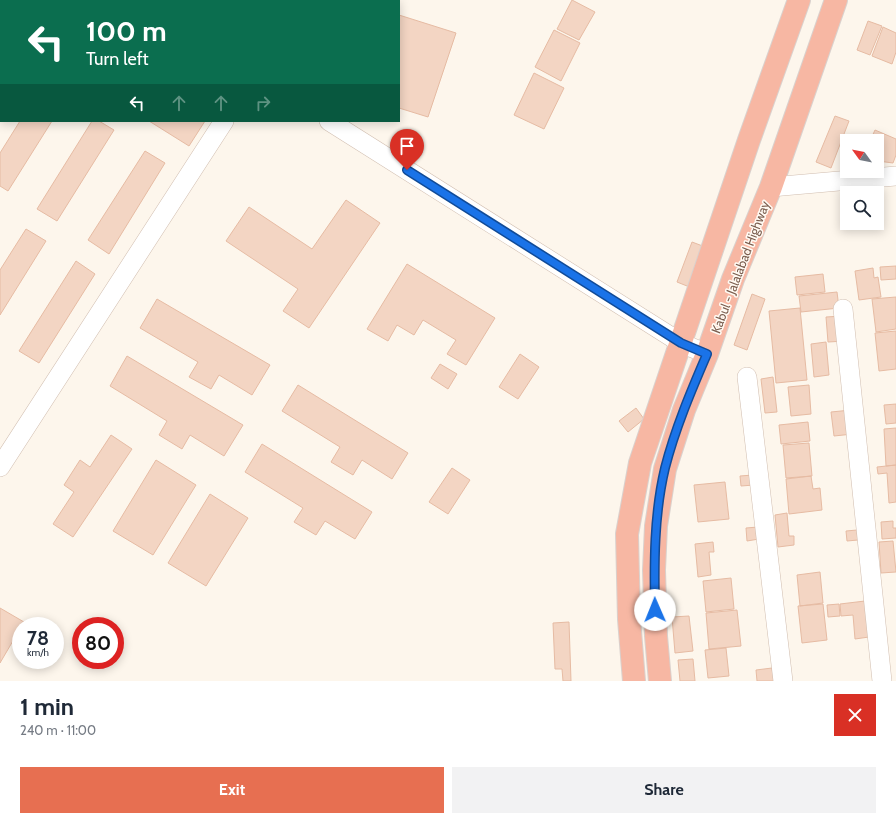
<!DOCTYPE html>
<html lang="en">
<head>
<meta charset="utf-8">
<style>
  body { margin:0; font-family:Cabin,sans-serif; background:#f2f2f3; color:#1f2937; height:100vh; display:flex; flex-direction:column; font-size:15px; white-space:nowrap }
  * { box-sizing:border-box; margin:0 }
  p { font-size:13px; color:#747a83 }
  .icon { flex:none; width:22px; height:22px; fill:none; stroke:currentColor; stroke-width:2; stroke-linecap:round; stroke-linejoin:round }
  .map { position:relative; height:681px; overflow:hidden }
  .details { display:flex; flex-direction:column; background:#fff; flex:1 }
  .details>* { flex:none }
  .guide { position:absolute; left:0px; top:0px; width:400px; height:122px; box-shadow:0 2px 10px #0003; background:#0b6e4f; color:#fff; overflow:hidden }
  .needle { width:26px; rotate:303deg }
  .fabs { position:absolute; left:840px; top:134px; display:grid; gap:8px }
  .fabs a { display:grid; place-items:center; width:44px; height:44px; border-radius:0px; background:#fff; box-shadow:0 2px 10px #0003; font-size:20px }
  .speed { position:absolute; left:12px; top:617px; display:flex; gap:8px; font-size:20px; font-weight:700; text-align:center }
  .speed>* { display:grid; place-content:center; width:52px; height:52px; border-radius:50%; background:#fff; box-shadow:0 2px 10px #0003; line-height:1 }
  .speed small { font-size:10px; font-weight:400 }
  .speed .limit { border:6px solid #d22; background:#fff; color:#111 }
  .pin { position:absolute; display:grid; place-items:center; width:34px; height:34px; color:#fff; margin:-41px -17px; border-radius:50% 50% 50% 0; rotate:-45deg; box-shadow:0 0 4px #0007 }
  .pin .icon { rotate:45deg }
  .me { position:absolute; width:44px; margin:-22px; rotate:359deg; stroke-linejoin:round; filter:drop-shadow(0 0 3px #0008) }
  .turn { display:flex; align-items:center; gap:14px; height:84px; padding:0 20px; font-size:18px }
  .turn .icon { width:52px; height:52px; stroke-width:2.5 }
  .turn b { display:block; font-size:28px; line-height:34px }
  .lanes { display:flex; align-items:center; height:38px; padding:0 20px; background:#0003; justify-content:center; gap:20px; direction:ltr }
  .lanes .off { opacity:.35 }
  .round { display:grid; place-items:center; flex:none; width:42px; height:42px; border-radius:0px; background:#f2f2f3 }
  .headline { display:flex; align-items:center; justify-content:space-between; height:68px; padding:0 20px }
  h1 { font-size:24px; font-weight:700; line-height:30px }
  .button { display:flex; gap:8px; margin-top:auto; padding:8px 20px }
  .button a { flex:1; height:46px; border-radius:0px; background:#e76f51; color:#fff; font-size:16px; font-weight:700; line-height:46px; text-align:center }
  .button a+a { background:#f2f2f3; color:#1f2937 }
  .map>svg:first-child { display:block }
  .building { fill:#f3d5c3; stroke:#e6bba3 }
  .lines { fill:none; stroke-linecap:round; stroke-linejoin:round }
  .minor-casing { stroke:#d1beb0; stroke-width:20 }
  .highway-casing { stroke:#dad1cd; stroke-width:24 }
  .minor { stroke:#fff; stroke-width:19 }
  .highway { stroke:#f7b7a3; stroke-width:22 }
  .route-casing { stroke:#114b97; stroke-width:10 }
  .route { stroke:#1a73e8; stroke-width:7 }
  .labels { text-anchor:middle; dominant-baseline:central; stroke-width:3; stroke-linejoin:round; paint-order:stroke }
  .street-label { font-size:13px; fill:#7a5c4d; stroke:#fffaf3 }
</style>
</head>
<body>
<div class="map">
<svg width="896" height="681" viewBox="0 0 896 681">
  <rect width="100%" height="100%" fill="#fdf6ec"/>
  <!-- building -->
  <path class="building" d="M242 0H273L242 1Z
    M572 0 595 12 579 40 557 29Z
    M399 15 456 33 428 117 399 108Z
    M868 21 882 26 870 55 857 50Z
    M883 27 896 33V52L892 64 872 56Z
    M554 30 580 43 561 81 535 67Z
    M534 73 564 88 544 129 514 115Z
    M835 116 849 121 831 168 816 162Z
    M20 121H52L8 191 0 186V153Z
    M92 121H99L114 130 57 221 37 209Z
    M149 121H205L189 146Z
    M875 130 896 139V155L893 163 878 161 877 164V141H870Z
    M145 151 165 163 109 254 88 240Z
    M346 200 380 223 309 328 283 311 298 289 226 241 249 207 312 249Z
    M26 229 46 241 0 315V270Z
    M692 242 708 248 692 288 677 282Z
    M76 261 95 274 39 363 19 351Z
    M407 264 495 318 466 365 447 354 456 340 423 320 414 335 397 325 388 341 367 329Z
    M896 266V279L881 280 880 267Z
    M873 268 874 278 878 277 881 297 859 300 855 271Z
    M823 274 825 292 797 295 795 277Z
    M837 292 839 308 801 312 799 296Z
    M752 294 765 299 747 350 734 345Z
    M896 297V329L876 332 872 299Z
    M157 299 270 365 252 395 219 375 211 389 189 377 198 362 140 328Z
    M800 308 807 380 776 383 769 311Z
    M842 316 845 341 828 342 826 317Z
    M896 331V369L879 371 875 333Z
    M826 342 829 375 814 377 811 344Z
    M520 354 539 367 518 399 499 387Z
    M127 356 243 425 224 456 190 435 182 449 159 435 167 421 110 386Z
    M440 364 457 374 448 389 431 378Z
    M773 377 777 412 765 413 761 379Z
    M298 385 408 453 392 479 362 460 353 475 331 462 340 447 282 411Z
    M809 385 811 414 791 416 788 387Z
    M896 404V423L886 424 884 405Z
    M636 408 644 419 628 432 619 421Z
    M851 410 853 434 834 436 831 412Z
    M808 422 810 441 781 444 779 425Z
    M896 428V465L886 466 884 429Z
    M111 435 132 449 73 537 53 524 74 492 64 485 80 460 90 467Z
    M809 443 812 476 786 478 783 445Z
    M262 444 372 512 355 539 325 521 316 535 294 522 303 508 245 472Z
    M156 460 196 485 153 555 113 531Z
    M896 465V502L889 503 887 473 878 474 877 467Z
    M452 468 470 480 448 514 429 502Z
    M753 475 754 485 741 486 740 476Z
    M811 476 813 489 820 488 822 510 789 514 786 479Z
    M725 482 729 519 698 522 694 485Z
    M210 494 248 518 206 586 168 563Z
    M787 513 789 536H794V545L778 547 775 515Z
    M893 521V528H896V538L882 539 881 522Z
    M758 527 759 539 747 541 746 528Z
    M857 530 858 540 847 541 846 531Z
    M893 541 896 572 881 573 879 542Z
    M713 542 714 552H709L711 575 698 577 695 544Z
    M820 572 823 603 800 606 797 575Z
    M731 578 734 609 706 612 703 581Z
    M865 601 869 637 855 639 853 615 841 616 840 604Z
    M823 604 827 640 802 643 798 606Z
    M839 604 840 616 828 617 827 605Z
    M0 608 24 622 0 663Z
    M737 610 741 646 709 649 706 613Z
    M689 616 693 651 675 653 672 617Z
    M569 622 571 681H563L562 669H555L553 623Z
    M726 648 729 676 708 678 705 650Z
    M693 659 695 681H680L678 660Z
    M772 668 774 681H757L756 670Z"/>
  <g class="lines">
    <defs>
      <path id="minor" d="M137 0 139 1
        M71 1V0
        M0 110 1 109
        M329 121 681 343 707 354
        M771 187 896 176
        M843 309 882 681
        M747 377 783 681
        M0 467 224 121"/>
      <path id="highway" d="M634 681 629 619 627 534 640 463 749 140 799 0
        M660 681 656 636 654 570 656 526 665 469 684 410 707 354 733 279 771 187 836 0"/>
    </defs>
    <!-- minor casing -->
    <use href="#minor" class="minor-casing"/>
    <!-- highway casing -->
    <use href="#highway" class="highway-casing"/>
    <!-- minor -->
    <use href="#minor" class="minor"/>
    <!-- highway -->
    <use href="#highway" class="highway"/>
  </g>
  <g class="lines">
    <defs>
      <path id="route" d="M407 170 681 343 707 354C691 391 675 429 665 468 654 514 654 563 655 610"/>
    </defs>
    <!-- route casing -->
    <use href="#route" class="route-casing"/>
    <!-- route -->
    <use href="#route" class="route"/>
  </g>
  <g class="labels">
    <!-- street labels -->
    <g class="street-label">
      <text transform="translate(740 267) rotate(-69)">Kabul - Jalalabad Highway</text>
    </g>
  </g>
</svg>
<div class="fabs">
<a><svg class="needle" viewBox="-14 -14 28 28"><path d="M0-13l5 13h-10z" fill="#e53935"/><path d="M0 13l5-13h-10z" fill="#747a83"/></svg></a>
<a><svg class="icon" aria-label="search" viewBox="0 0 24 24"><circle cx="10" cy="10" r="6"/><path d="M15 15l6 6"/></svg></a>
</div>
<div class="speed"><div>78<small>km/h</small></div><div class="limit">80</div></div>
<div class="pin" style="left:407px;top:170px;background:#d93025"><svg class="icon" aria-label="arrive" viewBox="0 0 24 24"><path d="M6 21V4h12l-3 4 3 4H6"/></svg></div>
<svg class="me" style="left:655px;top:610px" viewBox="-20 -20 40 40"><circle r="19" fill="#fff"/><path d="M0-13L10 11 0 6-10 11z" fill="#1a73e8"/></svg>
<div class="guide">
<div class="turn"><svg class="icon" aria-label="left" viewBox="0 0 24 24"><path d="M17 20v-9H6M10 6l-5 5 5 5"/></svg><div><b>100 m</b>Turn left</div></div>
<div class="lanes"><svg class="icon" aria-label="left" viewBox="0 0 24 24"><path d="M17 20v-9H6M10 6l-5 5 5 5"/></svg><svg class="icon off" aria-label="ahead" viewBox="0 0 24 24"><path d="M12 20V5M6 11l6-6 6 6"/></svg><svg class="icon off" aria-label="ahead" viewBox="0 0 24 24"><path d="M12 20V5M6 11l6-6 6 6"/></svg><svg class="icon off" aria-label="right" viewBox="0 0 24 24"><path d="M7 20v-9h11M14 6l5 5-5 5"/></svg></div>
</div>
</div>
<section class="details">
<div class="headline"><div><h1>1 min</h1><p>240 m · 11:00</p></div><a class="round" style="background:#d93025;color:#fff"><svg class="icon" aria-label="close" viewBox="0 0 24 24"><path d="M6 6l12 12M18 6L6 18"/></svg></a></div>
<div class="button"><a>Exit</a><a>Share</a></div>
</section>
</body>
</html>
